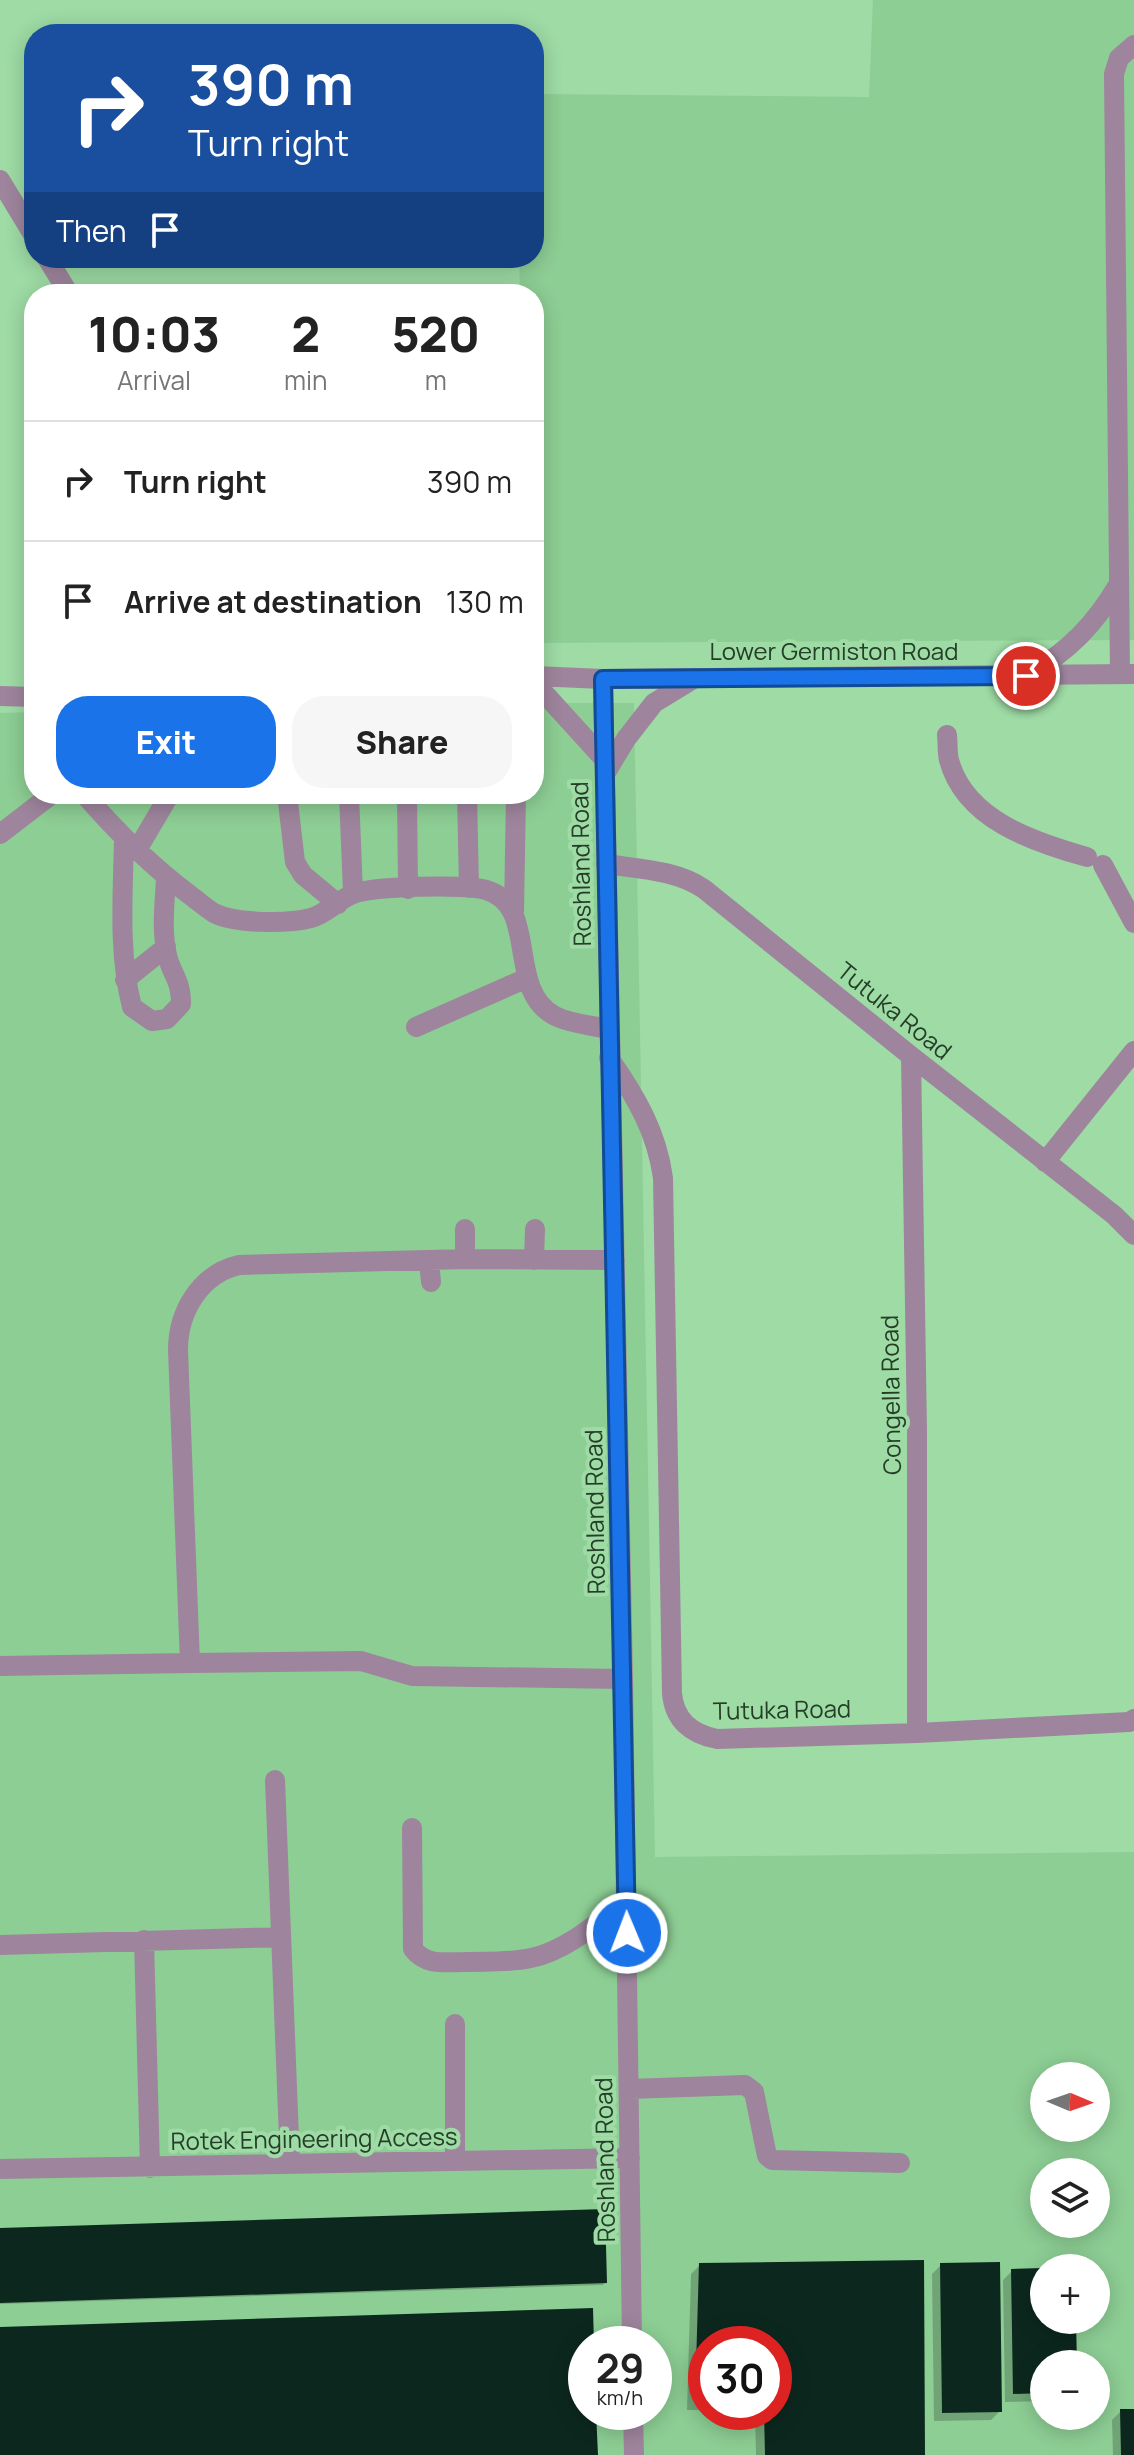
<!DOCTYPE html>
<html lang="en">
<head>
<meta charset="utf-8">
<style>
  body { margin:0; font-family:Manrope,sans-serif; background:#f6f6f6; color:#222; height:100vh; display:flex; flex-direction:column; font-size:30px; white-space:nowrap }
  * { box-sizing:border-box; margin:0 }
  p { font-size:26px; color:#767676 }
  .icon { flex:none; width:44px; height:44px; fill:none; stroke:currentColor; stroke-width:2; stroke-linecap:round; stroke-linejoin:round }
  .map { position:relative; flex:1; overflow:hidden }
  .sheet { position:absolute; left:24px; top:284px; width:520px; height:520px; display:flex; flex-direction:column; background:#fff; border-radius:32px; box-shadow:0 4px 20px #0003 }
  .sheet>* { flex:none }
  .guide { position:absolute; left:24px; top:24px; width:520px; height:244px; border-radius:32px; box-shadow:0 4px 20px #0003; background:#1a4fa0; color:#fff; overflow:hidden }
  .needle { width:52px; rotate:92deg }
  .tools { position:absolute; left:1030px; top:2062px; display:grid; gap:16px }
  .tools a { display:grid; place-items:center; width:80px; height:80px; border-radius:50%; background:#fff; box-shadow:0 4px 20px #0003; font-size:40px }
  .speed { position:absolute; left:568px; top:2326px; display:flex; gap:16px; font-size:40px; font-weight:700; text-align:center }
  .speed>* { display:grid; place-content:center; width:104px; height:104px; border-radius:50%; background:#fff; box-shadow:0 4px 20px #0003; line-height:1 }
  .speed small { font-size:20px; font-weight:400 }
  .speed .limit { border:12px solid #d22; background:#fff; color:#111 }
  .pin { position:absolute; display:grid; place-items:center; width:68px; height:68px; color:#fff; margin:-34px; border:4px solid #fff; border-radius:50%; box-shadow:0 2px 8px #0007 }
  .me { position:absolute; width:88px; margin:-44px; rotate:359deg; stroke-linejoin:round; filter:drop-shadow(0 0 6px #0008) }
  .turn { display:flex; align-items:center; gap:28px; height:168px; padding:0 32px; font-size:36px }
  .turn .icon { width:104px; height:104px; stroke-width:2.5 }
  .turn b { display:block; font-size:56px; line-height:68px }
  .then { display:flex; align-items:center; height:76px; padding:0 32px; background:#0003; gap:16px; font-size:30px }
  .eta { display:flex; justify-content:space-evenly; align-items:center; height:136px; text-align:center }
  .eta b { font-size:48px; font-weight:800; line-height:56px }
  .primary-button { display:flex; gap:16px; margin-top:auto; padding:16px 32px }
  .primary-button a { flex:1; height:92px; border-radius:32px; background:#1a73e8; color:#fff; font-size:32px; font-weight:800; line-height:92px; text-align:center }
  .primary-button a+a { background:#f6f6f6; color:#222 }
  ul { padding:0; list-style:none }
  li { display:flex; align-items:center; gap:24px; height:120px; padding:0 32px; border-top:2px solid #e0e0e0 }
  li div { flex:1 }
  li b { display:block; font-size:30px }
  li em { font-style:normal }
  .map>svg:first-child { display:block }
  .built { fill:#8dce94; fill-rule:evenodd }
  .shadow { fill:#0003 }
  .building { fill:#0c281e }
  .lines { fill:none; stroke-linecap:round; stroke-linejoin:round }
  .minor { stroke:#9e859d; stroke-width:20 }
  .route-casing { stroke:#114b97; stroke-width:20 }
  .route { stroke:#1a73e8; stroke-width:14 }
  .labels { text-anchor:middle; dominant-baseline:central; stroke-width:8; stroke-linejoin:round; paint-order:stroke }
  .street-label { font-size:24px; fill:#253e28; stroke:#9edba5 }
</style>
</head>
<body>
<div class="map">
<svg width="1134" height="2455" viewBox="0 0 1134 2455">
  <rect width="100%" height="100%" fill="#9edba5"/>
  <!-- built -->
  <path class="built" d="M873 0H1134V640L534 643V294H520L519 258H534V94L869 97Z
    M534 703H634L655 1857 1134 1852V2455H0V713L34 712V794H534ZM1044 2076H1096V2128H1044ZM1044 2172H1096V2224H1044ZM1044 2268H1096V2320H1044ZM586 2344H654V2412H586ZM706 2344H774V2412H706ZM1044 2364H1096V2416H1044Z"/>
  <!-- shadow -->
  <path class="shadow" d="M0 2230 605 2282 603 2285 0 2304Z
    M700 2265 923 2455H756L755 2412H774V2344H706V2410H687L691 2274Z
    M941 2265 1000 2411 991 2420 934 2421 932 2274Z
    M1044 2270V2320H1074L1075 2364H1044V2401L1005 2402 1003 2280 1012 2271Z
    M1121 2411H1134V2455H1113L1112 2420Z"/>
  <!-- building -->
  <path class="building" d="M605 2209 607 2283 0 2303V2228Z
    M924 2260 925 2455H765L764 2412H774V2344H706V2402L695 2401 699 2263Z
    M1000 2262 1002 2412 942 2413 940 2263Z
    M1044 2268V2320H1076L1077 2364H1044V2393L1013 2394 1011 2269Z
    M593 2308 594 2344H586V2412H596L598 2455H0V2327Z
    M1120 2409H1134V2455H1121Z"/>
  <g class="lines">
    <!-- minor -->
    <path class="minor" d="M0 180 34 236
      M47 258 69 294
      M1029 674C1069 651 1095 624 1118 585
      M1120 674 1114 74 1119 58 1134 45
      M534 676 603 679 1134 674
      M603 679 623 1679 632 2344
      M534 682 604 759
      M0 696 34 697
      M947 735C948 743 947 752 949 760 965 820 1034 842 1087 857
      M605 774 626 739 654 703 695 678
      M84 794C116 831 150 865 190 895 198 901 206 908 214 913 236 924 287 924 311 918 326 914 338 900 353 894 370 886 468 884 486 890 540 905 505 990 555 1016 571 1024 591 1025 608 1029
      M287 794 295 862 303 875 338 904
      M349 794 353 893
      M407 794 408 889
      M467 794 469 888
      M0 834 52 794
      M124 838C123 894 118 952 132 1007L152 1021 167 1019 181 1004C181 979 172 976 167 955 161 929 165 902 166 877
      M137 850 170 794
      M606 864C639 869 676 870 704 889L911 1056 1114 1215 1134 1235
      M1103 865 1134 923
      M514 912 516 794
      M125 980 166 947
      M416 1027 527 978
      M911 1056 917 1431V1733
      M609 1058C635 1095 657 1132 663 1178L672 1693C674 1720 691 1734 717 1739L917 1733 1129 1722 1134 1719
      M1045 1162 1134 1051
      M465 1229V1259
      M534 1260 535 1229
      M615 1260 465 1259 239 1265C200 1274 178 1312 178 1350L190 1663 361 1661 412 1676 623 1679
      M429 1261 431 1282
      M0 1666 190 1663
      M275 1780 290 2164
      M412 1828 413 1949C426 1966 445 1962 464 1962 486 1961 509 1963 531 1958 566 1951 598 1922 626 1901
      M144 1940 150 2168
      M0 1945 281 1937
      M629 2089 745 2085 754 2092 767 2156 772 2160 900 2163
      M455 2161V2024
      M0 2169 630 2158
      M633 2412 634 2455"/>
  </g>
  <g class="lines">
    <defs>
      <path id="route" d="M627 1933 603 679 1026 676"/>
    </defs>
    <!-- route casing -->
    <use href="#route" class="route-casing"/>
    <!-- route -->
    <use href="#route" class="route"/>
  </g>
  <g class="labels">
    <!-- street labels -->
    <g class="street-label">
      <text x="834" y="650">Lower Germiston Road</text>
      <text transform="translate(580 864) rotate(-91)">Roshland Road</text>
      <text transform="translate(895 1010) rotate(39)">Tutuka Road</text>
      <text transform="translate(890 1395) rotate(-91)">Congella Road</text>
      <text transform="translate(594 1512) rotate(-91)">Roshland Road</text>
      <text transform="translate(782 1709) rotate(-1)">Tutuka Road</text>
      <text transform="translate(314 2138) rotate(-1)">Rotek Engineering Access</text>
      <text transform="translate(604 2160) rotate(-91)">Roshland Road</text>
    </g>
  </g>
</svg>
<div class="tools">
<a><svg class="needle" viewBox="-14 -14 28 28"><path d="M0-13l5 13h-10z" fill="#e53935"/><path d="M0 13l5-13h-10z" fill="#767676"/></svg></a>
<a><svg class="icon" aria-label="layers" viewBox="0 0 24 24"><path d="M12 4l9 5-9 5-9-5zM3 14l9 5 9-5"/></svg></a>
<a>+</a>
<a>−</a>
</div>
<div class="speed"><div>29<small>km/h</small></div><div class="limit">30</div></div>
<div class="pin" style="left:1026px;top:676px;background:#d93025"><svg class="icon" aria-label="arrive" viewBox="0 0 24 24"><path d="M6 21V4h12l-3 4 3 4H6"/></svg></div>
<svg class="me" style="left:627px;top:1933px" viewBox="-20 -20 40 40"><circle r="17" fill="#1a73e8" stroke="#fff" stroke-width="3"/><path d="M0-11L8 9 0 5-8 9z" fill="#fff"/></svg>
<div class="guide">
<div class="turn"><svg class="icon" aria-label="right" viewBox="0 0 24 24"><path d="M7 20v-9h11M14 6l5 5-5 5"/></svg><div><b>390 m</b>Turn right</div></div>
<div class="then">Then<svg class="icon" aria-label="arrive" viewBox="0 0 24 24"><path d="M6 21V4h12l-3 4 3 4H6"/></svg></div>
</div>
<section class="sheet">
<div class="eta">
<div><b>10:03</b><p>Arrival</p></div>
<div><b>2</b><p>min</p></div>
<div><b>520</b><p>m</p></div>
</div>
<ul>
<li><svg class="icon" aria-label="right" viewBox="0 0 24 24"><path d="M7 20v-9h11M14 6l5 5-5 5"/></svg><div><b>Turn right</b></div><em>390 m</em></li>
<li><svg class="icon" aria-label="arrive" viewBox="0 0 24 24"><path d="M6 21V4h12l-3 4 3 4H6"/></svg><div><b>Arrive at destination</b></div><em>130 m</em></li>
</ul>
<div class="primary-button"><a>Exit</a><a>Share</a></div>
</section>
</div>
</body>
</html>
